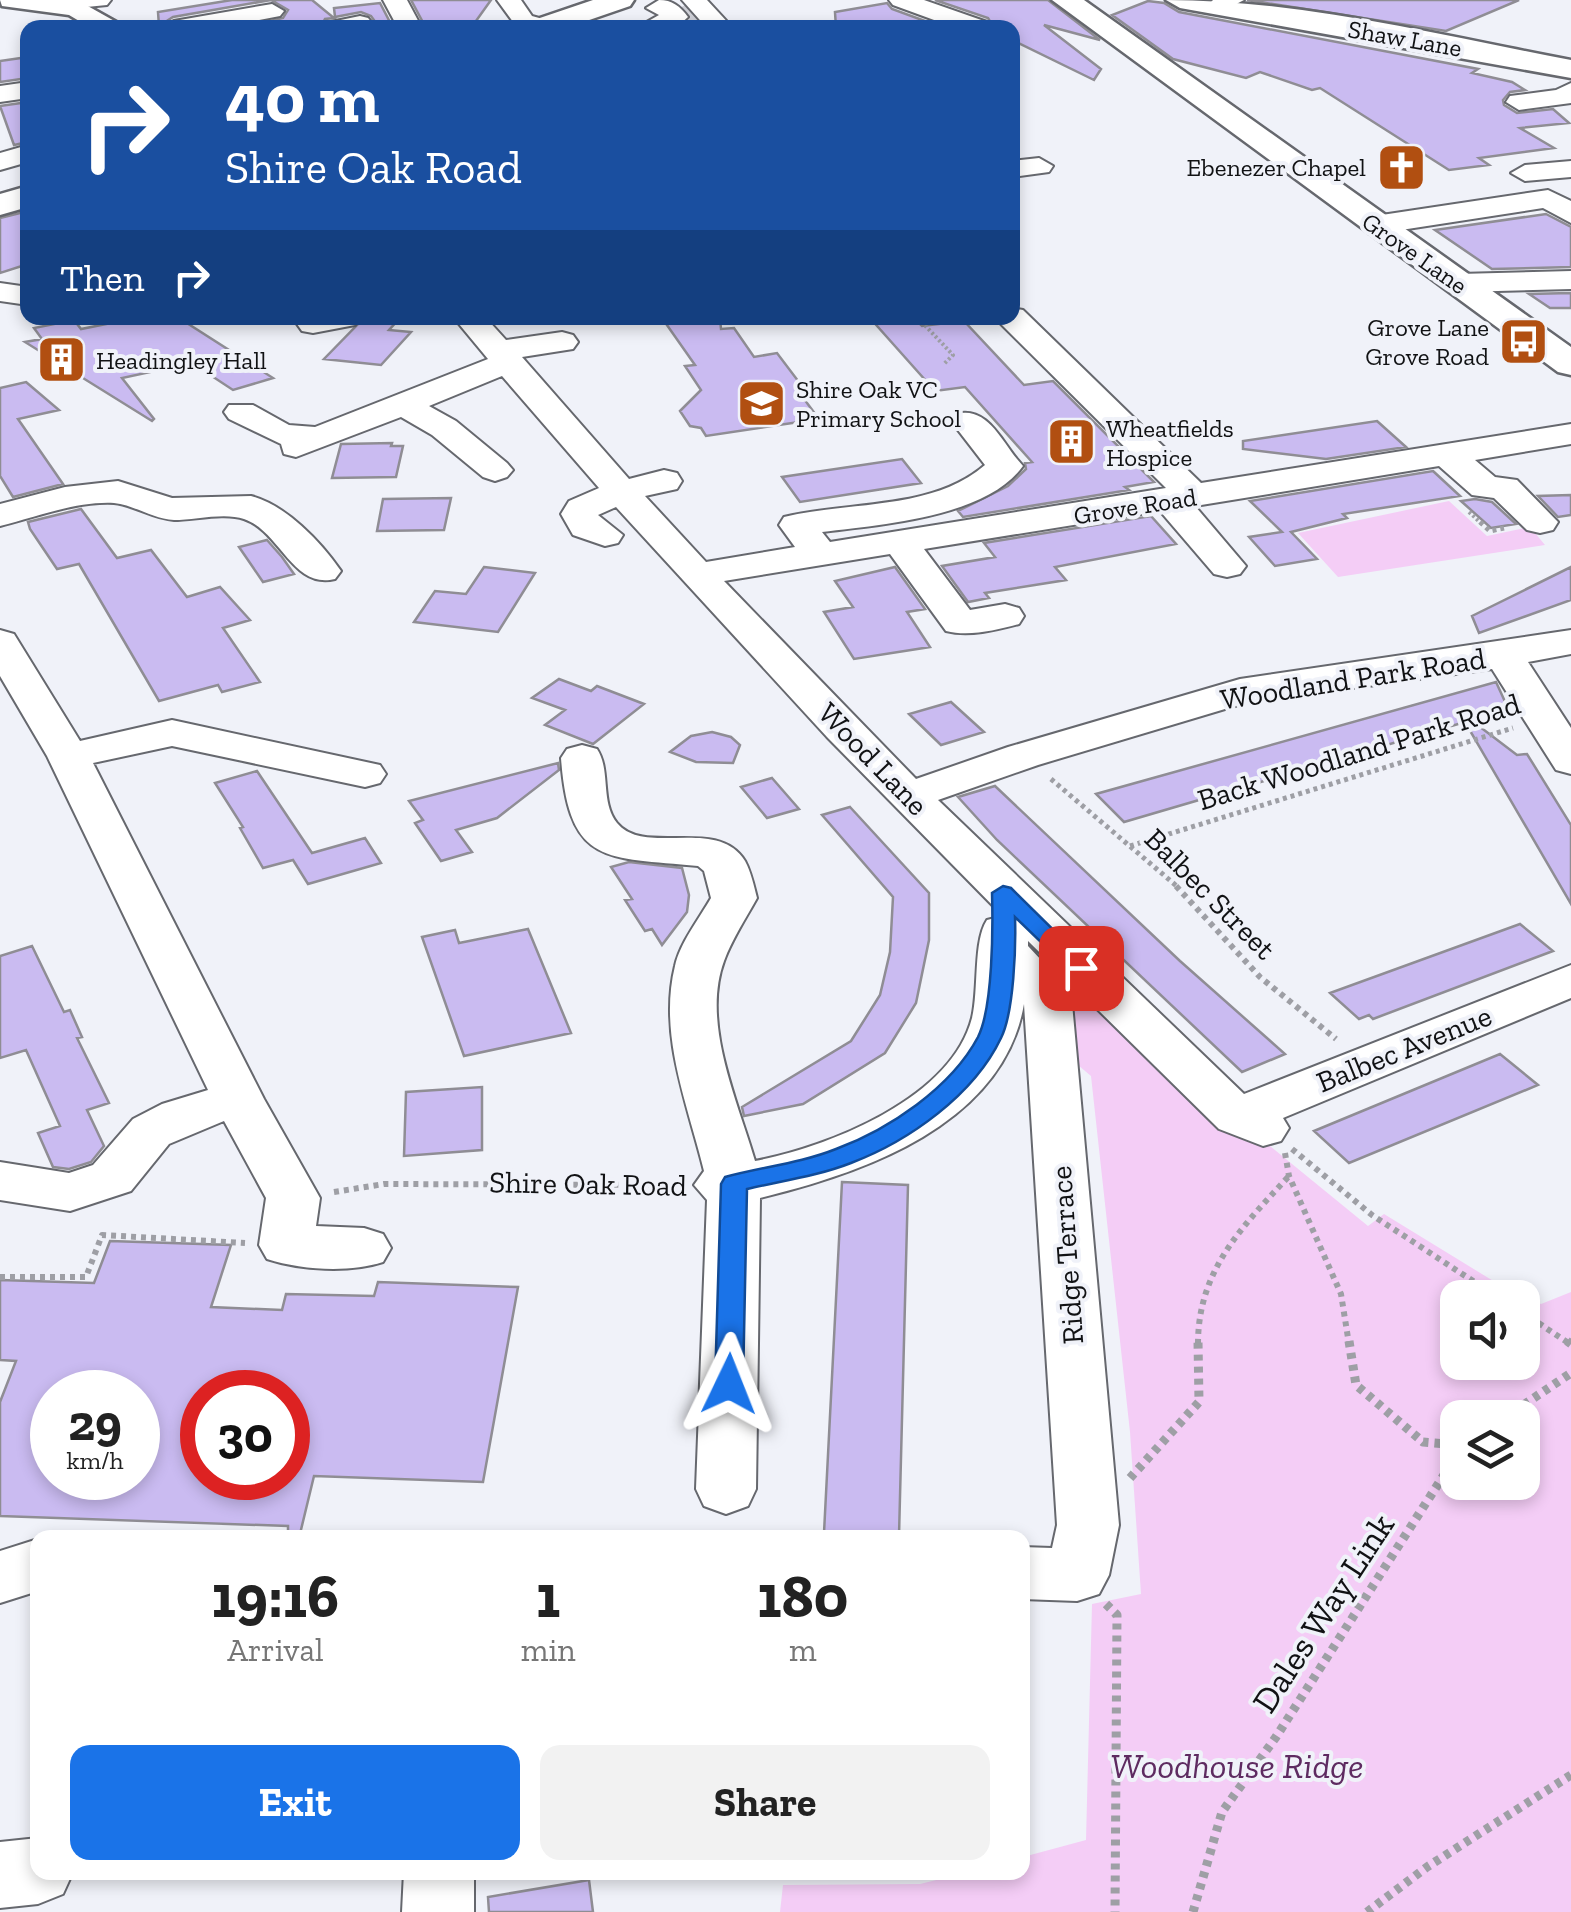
<!DOCTYPE html>
<html lang="en">
<head>
<meta charset="utf-8">
<style>
  body { margin:0; font-family:"Zilla Slab",serif; background:#f2f2f2; color:#222; height:100vh; display:flex; flex-direction:column; font-size:38px; white-space:nowrap }
  * { box-sizing:border-box; margin:0 }
  p { font-size:32px; color:#767676 }
  .icon { flex:none; width:55px; height:55px; fill:none; stroke:currentColor; stroke-width:2; stroke-linecap:round; stroke-linejoin:round }
  .map { position:relative; flex:1; overflow:hidden }
  .details { position:absolute; left:30px; top:1530px; width:1000px; height:350px; display:flex; flex-direction:column; background:#fff; border-radius:20px; box-shadow:0 5px 15px #0003 }
  .details>* { flex:none }
  .banner { position:absolute; left:20px; top:20px; width:1000px; height:305px; border-radius:20px; box-shadow:0 5px 15px #0003; background:#1a4fa0; color:#fff; overflow:hidden }
  .controls { position:absolute; left:1440px; top:1280px; display:grid; gap:20px }
  .controls a { display:grid; place-items:center; width:100px; height:100px; border-radius:20px; background:#fff; box-shadow:0 5px 15px #0003; font-size:50px }
  .speed { position:absolute; left:30px; top:1370px; display:flex; gap:20px; font-size:50px; font-weight:700; text-align:center }
  .speed>* { display:grid; place-content:center; width:130px; height:130px; border-radius:50%; background:#fff; box-shadow:0 5px 15px #0003; line-height:1 }
  .speed small { font-size:25px; font-weight:400 }
  .speed .limit { border:15px solid #d22; background:#fff; color:#111 }
  .pin { position:absolute; display:grid; place-items:center; width:85px; height:85px; color:#fff; margin:-42px; border-radius:20px; box-shadow:0 5px 15px #0006 }
  .me { position:absolute; width:110px; margin:-55px; rotate:2deg; stroke-linejoin:round; filter:drop-shadow(0 0 8px #0008) }
  .turn { display:flex; align-items:center; gap:35px; height:210px; padding:0 40px; font-size:45px }
  .turn .icon { width:130px; height:130px; stroke-width:2.5 }
  .turn b { display:block; font-size:70px; line-height:85px }
  .then { display:flex; align-items:center; height:95px; padding:0 40px; background:#0003; gap:20px; font-size:38px }
  .eta { display:flex; justify-content:space-evenly; align-items:center; height:170px; text-align:center }
  .eta b { font-size:60px; font-weight:700; line-height:70px }
  .primary-button { display:flex; gap:20px; margin-top:auto; padding:20px 40px }
  .primary-button a { flex:1; height:115px; border-radius:20px; background:#1a73e8; color:#fff; font-size:40px; font-weight:700; line-height:115px; text-align:center }
  .primary-button a+a { background:#f2f2f2; color:#222 }
  .map>svg:first-child { display:block }
  .green { fill:#f4cdf6; fill-rule:evenodd }
  .building { fill:#cabbf1; stroke:#8f8d94; stroke-width:2.5; fill-rule:evenodd }
  .lines { fill:none; stroke-linecap:round; stroke-linejoin:round }
  .minor-tunnel { stroke:#cfd0d7; stroke-width:26; stroke-dasharray:26 12; stroke-linecap:butt }
  .minor-casing { stroke:#66686e; stroke-width:4 }
  .major-casing { stroke:#66686e; stroke-width:5 }
  .highway-casing { stroke:#66686e; stroke-width:5 }
  .path-far3 { stroke:#9e9fa5; stroke-width:4; stroke-dasharray:2.5 2.5; stroke-linecap:butt }
  .path-far2 { stroke:#9e9fa5; stroke-width:5; stroke-dasharray:4 4; stroke-linecap:butt }
  .path-far1 { stroke:#9e9fa5; stroke-width:6; stroke-dasharray:5 5; stroke-linecap:butt }
  .path { stroke:#9e9fa5; stroke-width:9; stroke-dasharray:6 6; stroke-linecap:butt }
  .minor { fill:#fff; fill-rule:evenodd }
  .major { fill:#fff; fill-rule:evenodd }
  .highway { fill:#fff; fill-rule:evenodd }
  .route { fill:#1a73e8; stroke:#114b97; stroke-width:2.5 }
  .labels { text-anchor:middle; dominant-baseline:central; stroke-width:8; stroke-linejoin:round; paint-order:stroke }
  .far-street-label { font-size:25px; fill:#111214; stroke:#f0f2f9 }
  .far-poi-label { font-size:25px; fill:#111214; stroke:#f0f2f9; text-anchor:start }
  .street-label { font-size:30px; fill:#111214; stroke:#f0f2f9 }
  .near-street-label { font-size:35px; fill:#111214; stroke:#f0f2f9 }
  .near-park-label { font-size:35px; font-style:italic; fill:#5e2b61; stroke:#f0f2f9 }
</style>
</head>
<body>
<div class="map">
<svg width="1571" height="1912" viewBox="0 0 1571 1912">
  <rect width="100%" height="100%" fill="#f0f2f9"/>
  <!-- green -->
  <path class="green" d="M1449 501 1487 536 1530 527 1545 545 1338 577 1298 533Z
    M1023 930 1259 1137 1368 1226 1384 1214 1508 1290 1541 1304 1571 1292V1912H780L783 1885 920 1884 965 1873 1022 1872 1023 1857 1086 1840 1092 1604 1141 1594 1130 1432 1091 1076 1072 1060 1023 948ZM1458 1298H1522V1362H1458ZM1458 1418H1522V1482H1458Z"/>
  <!-- building -->
  <path class="building" d="M232 0H312L334 18 325 19 320 28H240L283 18 288 10 271 0 173 17 159 26 158 12Z
    M411 0H491L471 28H426Z
    M935 0H1048L1100 40 1044 25 1101 69 1094 80 1012 40V28H994L988 18Z
    M1247 0H1519L1446 31Z
    M1148 1 1164 3 1179 12 1478 69 1472 73 1512 82 1525 90 1510 92 1503 100 1504 105 1517 113 1553 109 1569 123 1520 128 1554 148 1479 158 1489 165 1449 170 1320 88 1312 90 1260 72 1246 78 1173 59 1112 15Z
    M380 3 393 28H374L376 23 371 16 361 12 335 17 334 8Z
    M887 3 892 9 944 28H836L835 12Z
    M28 57V78L0 82V61Z
    M28 102V142L14 145 0 106Z
    M28 211V264L0 273V218Z
    M1546 214 1571 227V267L1492 269 1435 230Z
    M1571 293V308H1550L1529 294Z
    M136 318H179L273 378 233 390 192 363 122 378 154 419 152 421 25 342 42 339 34 328 74 320 81 329Z
    M364 318H400L389 330 411 332 381 365 324 359Z
    M662 318H720L721 329 734 328 754 357 777 353 811 398 804 399 819 419 706 436 701 428 690 426 680 411 701 390 685 366 695 365Z
    M870 318H914L922 326 964 321 1024 385 1053 381 1154 482 1125 487 1129 490 963 517 958 511 1008 486 1026 469 1025 463 1032 462 965 387 935 391Z
    M26 382 59 410 18 419 63 484 13 497 0 476V388Z
    M1377 421 1406 447 1326 459 1243 449V441Z
    M392 443 391 446H403L396 477 332 478 341 444Z
    M902 459 921 483 800 502 782 477Z
    M1433 471 1460 496 1343 514 1347 518 1291 532 1317 559 1275 566 1249 537 1282 532 1250 501Z
    M1571 495V515L1558 517 1538 496Z
    M451 498 444 530 377 531 383 499Z
    M1475 499 1492 502 1516 524 1491 528 1461 501Z
    M81 509 117 558 151 550 187 597 220 587 250 620 223 628 260 682 222 692 218 685 159 701 79 564 57 569 30 529 28 522Z
    M1151 516 1176 544 1055 567 1066 580 985 593 989 598 968 602 942 566 995 557 984 543Z
    M267 540 282 557 294 574 263 582 239 547Z
    M484 567 535 573 498 632 414 622 435 591 466 594Z
    M895 567 925 609 907 612 930 647 854 659 824 612 853 607 835 581Z
    M1571 567V600L1479 633 1472 616Z
    M559 679 591 691 597 686 644 704 593 744 545 725 565 710 532 698Z
    M1496 682 1507 706 1467 717 1517 755 1527 754 1571 825V904L1465 722 1124 822 1096 794Z
    M951 702 984 732 941 745 909 714Z
    M712 732 731 737 740 745 733 763 696 762 670 752 691 736Z
    M558 763 559 770 497 818 456 830 472 852 441 861 415 823 423 820 409 801Z
    M257 771 312 853 365 838 381 863 308 884 293 860 263 868 240 828 243 827 215 783Z
    M772 778 799 809 767 818 741 787Z
    M995 786 1180 961 1285 1054 1242 1072 997 840 958 797Z
    M850 807 929 893V940L916 1003 885 1053 803 1104 744 1116 742 1107 851 1041 880 995 890 952 893 897 822 815Z
    M629 862 682 868 689 895 687 912 662 945 652 929 645 931 625 900 632 899 611 867Z
    M1520 924 1553 951 1373 1019 1369 1015 1359 1019 1330 993Z
    M528 929 571 1033 464 1056 422 937 455 930 459 943Z
    M32 946 64 1012 70 1010 82 1037 77 1038 109 1103 87 1110 104 1146 91 1162 69 1169 53 1167 38 1133 60 1126 26 1050 0 1058V956Z
    M1500 1054 1538 1085 1349 1163 1314 1131Z
    M482 1087V1150L404 1156 406 1092Z
    M842 1182 908 1185 899 1536 824 1533Z
    M110 1241 231 1245 211 1307 282 1310 286 1294 374 1296 378 1282 518 1287 483 1482 314 1476 299 1538H288V1526L0 1516V1402L16 1361 0 1360V1280L94 1283ZM52 1392H138V1478H52ZM202 1392H288V1478H202Z
    M589 1880 593 1912H489L488 1897Z"/>
  <g class="lines">
    <!-- minor-tunnel -->
    <path class="minor-tunnel" d="M672 28 695 14"/>
    <defs>
      <path id="minor" d="M74 0H111L107 5 76 8Z
        M383 0H407L422 28H398Z
        M497 0H521L532 16 550 21 554 26H516Z
        M659 0C672 0 680 6 688 17 675 31 654 28 636 28L659 15 646 8Z
        M682 0H707L733 28H707Z
        M889 0H924L987 22 990 27 956 28 893 5Z
        M1213 0H1244L1219 13 1207 6Z
        M272 4 284 11 280 16 218 28H162L174 21Z
        M360 16 368 18 372 23 369 28H323L326 23Z
        M28 82V98L0 102V86Z
        M1571 83V103L1519 110 1506 102 1510 96 1556 90Z
        M28 145V162L0 170V153Z
        M1039 158 1053 166 1049 172 1012 177V161Z
        M1571 161V177L1525 181 1511 173 1525 165Z
        M1548 190 1571 201V223L1543 208 1375 234 1365 231 1360 225 1365 219 1375 216Z
        M1571 271V289L1459 292 1448 289 1444 283 1448 277 1459 274Z
        M0 283 28 287V305L0 301Z
        M1012 308 1023 310 1201 483 1571 424V444L1475 460 1495 477 1517 480 1558 522 1553 530 1540 533 1527 530 1494 498 1472 495 1439 466 1195 506 1246 566 1240 574 1227 577 1214 574 1160 511 924 549 970 610 1005 604 1019 608 1024 616 1019 624C996 630 969 637 946 631L890 554 724 581 916 779 1008 747 1240 679 1571 630V654L1528 662 1571 728V774L1556 770 1492 669 1245 703 1038 765 938 800 1244 1094 1571 965V998L1283 1118 1289 1128 1281 1141 1263 1146 1219 1129 1028 941V946L1071 992 1119 1525 1109 1575 1099 1594 1077 1601 1022 1599V1547L1052 1548 1057 1525 1024 1004C1003 1125 863 1173 760 1198L756 1489 748 1506 726 1514 704 1506 696 1489 707 1200 694 1185 704 1171C688 1105 658 1035 675 966 680 943 699 919 711 898L704 871 698 866C605 857 569 866 561 758L567 749 582 745 597 749C611 770 600 802 617 823 645 857 717 816 745 861 751 872 754 886 757 898 746 918 732 939 724 961 701 1023 738 1102 755 1161 828 1147 951 1099 972 1018 979 990 973 941 987 920L1003 916 827 737 616 507 598 515 623 535 618 543 605 546 573 535 561 514 569 501 599 488 502 376 429 406 456 421 507 463 513 470 507 477 495 481 483 477 432 435 401 417 296 457 284 454 281 444 229 419 224 412 229 405H253L289 425 315 427 488 359 454 318H486L506 340 562 332 573 335 578 342 573 349 522 357 629 479 664 470 677 473 682 481 677 489 645 496 706 562 795 547 779 525 784 517C848 501 932 511 985 465L951 421 956 414C986 406 1000 438 1017 459L1023 466C987 517 880 525 822 532L830 542 1166 488 1001 324 997 318H1012Z
        M302 318H360L355 325 313 333 302 331 297 324Z
        M118 481 172 498 251 496C286 505 321 542 341 571L335 579C293 590 280 531 244 519 225 512 194 520 174 520 153 519 134 505 114 503 77 501 36 517 0 526V504L65 487Z
        M0 630 14 634 80 741 172 720 380 765 386 774 380 783 365 787 172 746 93 763 264 1099 320 1198 316 1226 364 1228 383 1234 391 1248 383 1262C349 1273 301 1270 267 1259L259 1245 266 1198 224 1121 169 1144 131 1191 70 1211 0 1200V1162L69 1173 93 1165 133 1119 162 1104 208 1090 47 756 0 676Z
        M38 1539V1591L0 1603V1551Z
        M38 1838V1872H73L63 1894 38 1904 0 1908V1842Z
        M404 1872H474V1912H402Z"/>
      <path id="major" d="M0 0H77L127 28H91L69 15 2 6Z
        M1052 0H1084L1571 347V375L1558 372Z
        M1166 0C1302 0 1438 35 1571 60V78L1180 8Z"/>
      <path id="highway" d="M593 0H634L630 6 566 28H524L528 22Z
        M28 186V207L0 215V194Z"/>
    </defs>
    <!-- minor casing -->
    <use href="#minor" class="minor-casing"/>
    <!-- major casing -->
    <use href="#major" class="major-casing"/>
    <!-- highway casing -->
    <use href="#highway" class="highway-casing"/>
    <!-- path-far3 -->
    <path class="path-far3" d="M918 318 953 355 944 364
      M874 320 878 318
      M921 321 944 318
      M1469 512 1483 525"/>
    <!-- path-far2 -->
    <path class="path-far2" d="M1480 522 1490 531 1504 528
      M1051 779 1179 888
      M1130 846 1513 728"/>
    <!-- path-far1 -->
    <path class="path-far1" d="M1176 886 1260 977 1336 1039
      M1292 1149 1372 1215 1499 1298
      M1285 1153 1289 1176 1341 1294 1349 1344
      M334 1192 384 1184 680 1185
      M0 1277H86L102 1235 245 1243
      M1522 1312 1570 1344
      M1198 1344C1198 1270 1242 1227 1289 1176"/>
    <!-- path -->
    <path class="path" d="M1349 1341 1356 1385 1423 1442 1458 1445
      M1567 1341 1571 1344
      M1504 1418 1571 1373
      M1130 1478 1199 1402 1198 1341
      M1106 1604 1117 1615 1115 1912
      M1193 1912 1222 1812 1276 1737 1458 1453
      M1367 1912 1427 1867 1571 1775"/>
    <!-- minor -->
    <use href="#minor" class="minor"/>
    <!-- major -->
    <use href="#major" class="major"/>
    <!-- highway -->
    <use href="#highway" class="highway"/>
  </g>
  <!-- route -->
  <path class="route" d="M1003 886 1011 888 1092 968 1089 973H1073L1015 917C1016 946 1014 1012 1001 1038 974 1095 909 1141 851 1163 818 1176 781 1181 747 1189L743 1384 739 1392 729 1395 719 1392 715 1384 721 1184 725 1177C762 1167 801 1163 836 1149 889 1129 951 1088 978 1037 993 1007 993 927 992 893Z"/>
  <!-- icons -->
  <defs>
    <symbol id="church-square" viewBox="-11 -11 22 22"><rect x="-9" y="-9" width="18" height="18" rx="4" fill="#b14f11" stroke="#f0f2f9"/><path d="M-1.2-6h2.4v3.5h3.3v2.4h-3.3V6h-2.4V-.1h-3.3v-2.4h3.3Z" fill="#fff"/></symbol>
    <symbol id="bus-square" viewBox="-11 -11 22 22"><rect x="-9" y="-9" width="18" height="18" rx="4" fill="#b14f11" stroke="#f0f2f9"/><path d="M-5-6H5V4H4V6H2V4H-2V6H-4V4H-5ZM-3.5-4V0h7V-4ZM-3.5 1.2v1.5H-2V1.2ZM2 1.2v1.5H3.5V1.2Z" fill="#fff"/></symbol>
    <symbol id="building-square" viewBox="-11 -11 22 22"><rect x="-9" y="-9" width="18" height="18" rx="4" fill="#b14f11" stroke="#f0f2f9"/><path d="M-4-6H4V6H1V3H-1V6H-4ZM-2.5-4.3h1.7v1.8h-1.7ZM.8-4.3h1.7v1.8H.8ZM-2.5-1h1.7V.8h-1.7ZM.8-1h1.7V.8H.8Z" fill="#fff"/></symbol>
    <symbol id="school-square" viewBox="-11 -11 22 22"><rect x="-9" y="-9" width="18" height="18" rx="4" fill="#b14f11" stroke="#f0f2f9"/><path d="M0-5L7-2L0 1L-7-2ZM-4 1L0 2.5L4 1V4Q0 6-4 4Z" fill="#fff"/></symbol>
  </defs>
  <g fill-rule="evenodd">
    <use href="#church-square" x="1374" y="140" width="55" height="55"/>
    <use href="#bus-square" x="1496" y="314" width="55" height="55"/>
    <use href="#building-square" x="34" y="332" width="55" height="55"/>
    <use href="#school-square" x="734" y="376" width="55" height="55"/>
    <use href="#building-square" x="1044" y="414" width="55" height="55"/>
  </g>
  <g class="labels">
    <!-- far-street labels -->
    <g class="far-street-label">
      <text transform="translate(1405 38) rotate(10)">Shaw Lane</text>
      <text transform="translate(1415 253) rotate(35)">Grove Lane</text>
      <text transform="translate(1135 506) rotate(-9)">Grove Road</text>
    </g>
    <!-- far-poi labels -->
    <g class="far-poi-label">
      <text x="1366" y="167" text-anchor="end">Ebenezer Chapel</text>
      <text x="1489" y="327" text-anchor="end">Grove Lane<tspan x="1489" dy="29">Grove Road</tspan></text>
      <text x="96" y="360">Headingley Hall</text>
      <text x="796" y="389">Shire Oak VC<tspan x="796" dy="29">Primary School</tspan></text>
      <text x="1106" y="428">Wheatfields<tspan x="1106" dy="29">Hospice</tspan></text>
    </g>
    <!-- street labels -->
    <g class="street-label">
      <text transform="translate(1353 679) rotate(-9)">Woodland Park Road</text>
      <text transform="translate(1359 752) rotate(-17)">Back Woodland Park Road</text>
      <text transform="translate(873 759) rotate(46)">Wood Lane</text>
      <text transform="translate(1210 894) rotate(45)">Balbec Street</text>
      <text transform="translate(1404 1049) rotate(-22)">Balbec Avenue</text>
      <text transform="translate(588 1184) rotate(1)">Shire Oak Road</text>
      <text transform="translate(1067 1255) rotate(-94)">Ridge Terrace</text>
    </g>
    <!-- near-street labels -->
    <g class="near-street-label">
      <text transform="translate(1323 1613) rotate(-57)">Dales Way Link</text>
    </g>
    <!-- near-park labels -->
    <g class="near-park-label">
      <text x="1237" y="1766">Woodhouse Ridge</text>
    </g>
  </g>
</svg>
<div class="controls">
<a><svg class="icon" aria-label="sound" viewBox="0 0 24 24"><path d="M4 9h4l5-4v14l-5-4H4zM17 9q2 3 0 6"/></svg></a>
<a><svg class="icon" aria-label="layers" viewBox="0 0 24 24"><path d="M12 4l9 5-9 5-9-5zM3 14l9 5 9-5"/></svg></a>
</div>
<div class="speed"><div>29<small>km/h</small></div><div class="limit">30</div></div>
<div class="pin" style="left:1081px;top:968px;background:#d93025"><svg class="icon" aria-label="arrive" viewBox="0 0 24 24"><path d="M6 21V4h12l-3 4 3 4H6"/></svg></div>
<svg class="me" style="left:729px;top:1384px" viewBox="-20 -20 40 40"><path d="M0-17L14 15 0 8-14 15z" fill="#1a73e8" stroke="#fff" stroke-width="4"/></svg>
<div class="banner">
<div class="turn"><svg class="icon" aria-label="right" viewBox="0 0 24 24"><path d="M7 20v-9h11M14 6l5 5-5 5"/></svg><div><b>40 m</b>Shire Oak Road</div></div>
<div class="then">Then<svg class="icon" aria-label="right" viewBox="0 0 24 24"><path d="M7 20v-9h11M14 6l5 5-5 5"/></svg></div>
</div>
<section class="details">
<div class="eta">
<div><b>19:16</b><p>Arrival</p></div>
<div><b>1</b><p>min</p></div>
<div><b>180</b><p>m</p></div>
</div>
<div class="primary-button"><a>Exit</a><a>Share</a></div>
</section>
</div>
</body>
</html>
